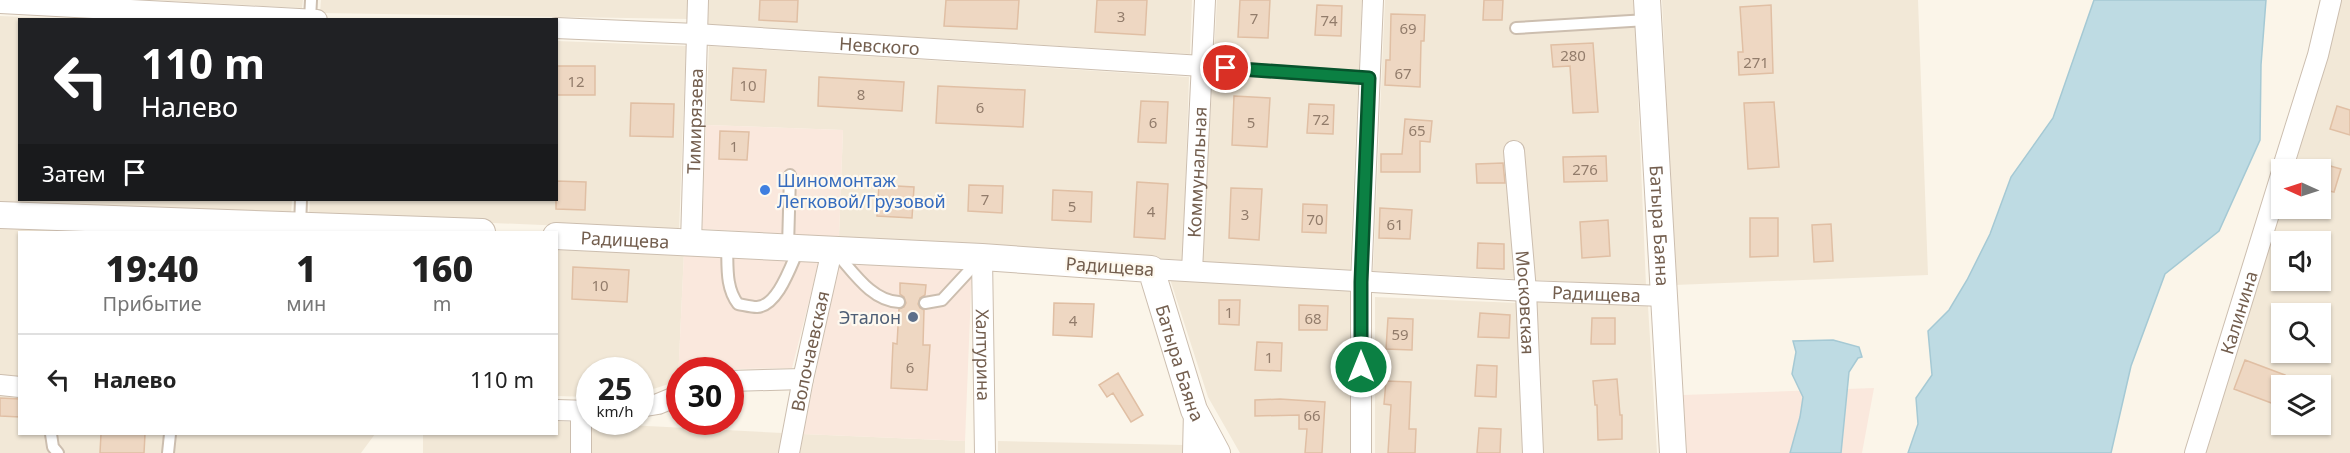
<!DOCTYPE html>
<html lang="ru">
<head>
<meta charset="utf-8">
<style>
  body { margin:0; font-family:"Noto Sans",sans-serif; background:#f6f6f6; color:#222; height:100vh; display:flex; flex-direction:column; font-size:22px; white-space:nowrap }
  * { box-sizing:border-box; margin:0 }
  p { font-size:20px; color:#767676 }
  .icon { flex:none; width:33px; height:33px; fill:none; stroke:currentColor; stroke-width:2; stroke-linecap:round; stroke-linejoin:round }
  .map { position:relative; flex:1; overflow:hidden }
  .side { position:absolute; left:18px; top:231px; width:540px; height:204px; display:flex; flex-direction:column; background:#fff; border-radius:0px; box-shadow:0 2px 4px #0004 }
  .side>* { flex:none }
  .top-card { position:absolute; left:18px; top:18px; width:540px; height:183px; border-radius:0px; box-shadow:0 2px 4px #0004; background:#202124; color:#fff; overflow:hidden }
  .needle { width:39px; rotate:273deg }
  .tools { position:absolute; left:2271px; top:159px; display:grid; gap:12px }
  .tools a { display:grid; place-items:center; width:60px; height:60px; border-radius:0px; background:#fff; box-shadow:0 2px 4px #0004; font-size:30px }
  .speed { position:absolute; left:576px; top:357px; display:flex; gap:12px; font-size:30px; font-weight:700; text-align:center }
  .speed>* { display:grid; place-content:center; width:78px; height:78px; border-radius:50%; background:#fff; box-shadow:0 2px 4px #0004; line-height:1 }
  .speed small { font-size:15px; font-weight:400 }
  .speed .limit { border:9px solid #d22; background:#fff; color:#111 }
  .pin { position:absolute; display:grid; place-items:center; width:51px; height:51px; color:#fff; margin:-26px; border:3px solid #fff; border-radius:50%; box-shadow:0 2px 6px #0007 }
  .me { position:absolute; width:66px; margin:-33px; rotate:0deg; stroke-linejoin:round; filter:drop-shadow(0 0 4px #0008) }
  .turn { display:flex; align-items:center; gap:21px; height:126px; padding:0 24px; font-size:27px }
  .turn .icon { width:78px; height:78px; stroke-width:2.5 }
  .turn b { display:block; font-size:42px; line-height:51px }
  .then { display:flex; align-items:center; height:57px; padding:0 24px; background:#0003; gap:12px; font-size:22px }
  .eta { display:flex; justify-content:space-evenly; align-items:center; height:102px; text-align:center }
  .eta b { font-size:36px; font-weight:800; line-height:42px }
  ul { padding:0; list-style:none }
  li { display:flex; align-items:center; gap:18px; height:90px; padding:0 24px; border-top:2px solid #e0e0e0 }
  li div { flex:1 }
  li b { display:block; font-size:22px }
  li em { font-style:normal }
  .map>svg:first-child { display:block }
  .residential { fill:#f2e8d7; fill-rule:evenodd }
  .commercial { fill:#fae8dd }
  .water { fill:#bedbe3; stroke:#a5c9d4; stroke-width:1.5 }
  .building { fill:#eed7c2; stroke:#e0bfa4; stroke-width:1.5 }
  .lines { fill:none; stroke-linecap:round; stroke-linejoin:round }
  .service-casing { stroke:#ccbeaf; stroke-width:14 }
  .minor-casing { stroke:#ccbeaf; stroke-width:22 }
  .tertiary-casing { stroke:#ccbeaf; stroke-width:28 }
  .service { stroke:#fff; stroke-width:10 }
  .minor { stroke:#fff; stroke-width:20 }
  .tertiary { stroke:#fff; stroke-width:26 }
  .route-casing { stroke:#07532c; stroke-width:15 }
  .route { stroke:#0b8043; stroke-width:10 }
  .shop-dot { fill:#3f7fe0; stroke:#fef9ef; stroke-width:2 }
  .service-dot { fill:#5c6f8a; stroke:#fef9ef; stroke-width:2 }
  .labels { text-anchor:middle; dominant-baseline:central; stroke-width:4.5; stroke-linejoin:round; paint-order:stroke }
  .number-label { font-size:15px; fill:#927c6b }
  .street-label { font-size:18px; fill:#735e4e; stroke:#fef9ef }
  .shop-label { font-size:18px; fill:#366cbe; stroke:#fef9ef; text-anchor:start }
  .service-label { font-size:18px; fill:#4e5e75; stroke:#fef9ef; text-anchor:end }
</style>
</head>
<body>
<div class="map">
<svg width="2350" height="453" viewBox="0 0 2350 453">
  <rect width="100%" height="100%" fill="#fbf5e9"/>
  <!-- residential -->
  <path class="residential" d="M151 0H303L302 8Z
    M321 0H688V19L320 13Z
    M707 0H1192L1190 54 706 24Z
    M1217 0H1362L1350 270 1202 262Z
    M1385 0H1634L1646 286 1373 271Z
    M1662 0H1918L1928 275 1675 285Z
    M2341 0H2350V453H2206L2281 201 2282 208H2320V170L2291 169ZM2282 242H2320V280H2282ZM2282 314H2320V352H2282ZM2282 386H2320V424H2282Z
    M0 16 78 19 20 20V200H292L291 215 0 204Z
    M557 41 686 46 679 231 309 215 310 200H556Z
    M709 46 1189 77 1183 260 839 237 843 130 706 125Z
    M0 226 172 232H20V434H375L361 453H0Z
    M556 247 684 252 678 381 641 393 640 370H590L589 397 557 396Z
    M1170 279 1351 291V453H1240L1208 397Z
    M1375 297 1517 303 1523 453H1375Z
    M1535 300 1648 306 1657 453H1540Z
    M557 421 572 422 573 453H423V434H556Z
    M589 423 782 433 779 453H590Z
    M803 434 965 441V453H800Z
    M998 441 1184 445V453H998Z"/>
  <!-- commercial -->
  <path class="commercial" d="M706 125 843 130 839 237 702 229Z
    M684 252 820 258 792 368 680 370 679 381H678Z
    M840 258 972 267 965 441 803 434Z
    M1874 388 1862 453H1687L1683 395Z"/>
  <!-- water -->
  <path class="water" d="M2094 0H2266L2261 65 2260 140 2219 231 2165 274 2131 366 2111 453H1908L1918 424 1916 398 1932 375 1928 331 1949 310 1967 280 1990 234 2011 177 2053 118Z
    M1833 340 1859 347 1862 357 1858 358 1849 372 1841 453H1790L1800 417 1803 397 1792 374 1796 352 1793 341Z"/>
  <!-- building -->
  <path class="building" d="M760 0H798L797 22 759 20Z
    M946 0H1019L1017 29 944 26Z
    M1097 0H1147L1145 35 1095 32Z
    M1240 0H1270L1268 38 1238 37Z
    M1484 0H1503L1502 20H1483Z
    M1317 5 1342 6 1341 36 1315 35Z
    M1771 5 1773 73 1739 75 1738 52H1743L1740 7Z
    M1391 14 1425 15 1424 41H1421L1420 87 1385 85 1386 60H1390Z
    M1593 43 1598 112 1573 113 1570 66 1553 67 1551 45Z
    M556 66H595V95H556Z
    M733 68 766 70 764 102 731 100Z
    M819 77 904 82 902 111 818 106Z
    M938 86 1025 90 1023 127 936 123Z
    M1234 96 1270 98 1267 147 1232 145Z
    M1141 101 1168 102 1166 143 1138 142Z
    M1774 102 1779 167 1748 169 1744 103Z
    M631 103 674 104 673 137 630 136Z
    M1309 104 1334 105 1333 134 1307 133Z
    M2337 106 2350 110V135L2330 129Z
    M1405 119 1432 121 1430 142 1420 141V172H1381V154H1402Z
    M720 131 749 132 747 160 719 159Z
    M1606 156 1607 181 1564 182 1563 157Z
    M1503 163 1505 183H1477L1476 164Z
    M2320 163 2341 169 2334 192 2320 189Z
    M556 181 586 182 585 210 556 209Z
    M1137 182 1168 184 1165 239 1134 237Z
    M879 185 914 187 912 218 877 216Z
    M969 185 1003 186 1002 213 968 211Z
    M1231 188 1262 189 1259 240 1229 238Z
    M1053 190 1092 192 1091 222 1052 220Z
    M1303 204 1327 205 1326 233 1302 232Z
    M1380 208 1412 210 1410 239 1379 238Z
    M1750 218H1778V256L1750 257Z
    M1608 220 1610 256 1582 258 1580 222Z
    M1831 224 1833 261 1814 262 1812 225Z
    M1478 243 1504 244V269L1477 268Z
    M573 267 629 270 627 302 572 299Z
    M900 283 926 285 925 295 920 298 918 304 920 308 924 310 923 345H930L927 390 891 388 893 343 897 344 899 309 904 307 906 303 904 297 900 294Z
    M1219 300H1240L1239 325 1219 324Z
    M1054 303 1094 304 1092 337 1053 335Z
    M1299 305 1328 306 1327 330H1299Z
    M1480 313 1510 315 1509 338 1478 337Z
    M1388 318 1413 319 1412 350 1386 349Z
    M1592 318H1615V344H1591Z
    M1257 342 1282 343 1281 371 1255 370Z
    M2245 360 2285 375 2274 404 2234 389Z
    M1477 365 1497 366 1496 397 1475 396Z
    M1118 373 1143 415 1131 422 1113 393 1107 397 1099 385Z
    M1617 379 1620 415H1622V439L1598 440 1597 405H1595L1593 381Z
    M1386 381 1411 382 1409 429H1416L1415 453H1388L1391 405 1384 404Z
    M0 398 20 399V417L0 416Z
    M1280 399 1325 402 1322 453H1305L1307 429H1299V415L1255 416V400Z
    M1479 428 1501 429 1500 453H1477Z
    M101 434H145L144 453H100Z"/>
  <g class="lines">
    <defs>
      <path id="service" d="M310 20 311 0
        M1516 28 1647 20
        M1202 66 1369 78
        M300 226 301 200
        M727 245C728 265 725 287 738 304 744 305 751 307 757 307 778 306 791 265 799 248
        M788 247 790 175
        M837 254C854 273 872 301 899 302
        M925 303 942 300 979 260
        M51 434 53 447 58 453
        M168 453 170 434"/>
      <g id="minor">
        <path d="M0 3 317 20"/>
        <path id="s1" d="M556 28 696 34 1202 66"/>
        <path id="s2" d="M1514 151 1526 291 1533 453"/>
        <path d="M2282 170 2318 55 2331 0"/>
        <path id="s3" d="M691 243 698 0"/>
        <path id="s4" d="M982 257 985 453"/>
        <path id="s5" d="M1151 269 1526 291 1664 296"/>
        <path id="s6" d="M1192 271 1205 0"/>
        <path d="M730 381 803 379"/>
        <path d="M0 385 20 387"/>
        <path d="M640 407 658 404 680 395"/>
        <path d="M556 410 590 411"/>
        <path d="M581 411V453"/>
        <path id="s7" d="M789 453 803 379 832 250"/>
        <path d="M1193 453 1194 411"/>
        <path d="M1361 453V282L1373 0"/>
        <path id="s8" d="M2195 453 2282 172"/>
      </g>
      <g id="tertiary">
        <path id="s9" d="M1647 0 1673 453"/>
        <path d="M0 215 482 232"/>
        <path id="s10" d="M556 236 982 257 1151 269 1194 410 1217 453"/>
      </g>
    </defs>
    <!-- service casing -->
    <use href="#service" class="service-casing"/>
    <!-- minor casing -->
    <use href="#minor" class="minor-casing"/>
    <!-- tertiary casing -->
    <use href="#tertiary" class="tertiary-casing"/>
    <!-- service -->
    <use href="#service" class="service"/>
    <!-- minor -->
    <use href="#minor" class="minor"/>
    <!-- tertiary -->
    <use href="#tertiary" class="tertiary"/>
  </g>
  <g class="lines">
    <defs>
      <path id="route" d="M1226 68 1369 78 1361 282V367"/>
    </defs>
    <!-- route casing -->
    <use href="#route" class="route-casing"/>
    <!-- route -->
    <use href="#route" class="route"/>
  </g>
  <!-- markers -->
  <circle class="shop-dot" cx="765" cy="190" r="6"/>
  <circle class="service-dot" cx="913" cy="317" r="6"/>
  <g class="labels">
    <!-- number labels -->
    <g class="number-label">
      <text x="1121" y="16">3</text>
      <text x="1254" y="18">7</text>
      <text x="1329" y="20">74</text>
      <text x="1408" y="28">69</text>
      <text x="1573" y="55">280</text>
      <text x="1756" y="62">271</text>
      <text x="1403" y="73">67</text>
      <text x="576" y="81">12</text>
      <text x="748" y="85">10</text>
      <text x="861" y="94">8</text>
      <text x="980" y="107">6</text>
      <text x="1321" y="119">72</text>
      <text x="1153" y="122">6</text>
      <text x="1251" y="122">5</text>
      <text x="1417" y="130">65</text>
      <text x="734" y="146">1</text>
      <text x="1585" y="169">276</text>
      <text x="985" y="199">7</text>
      <text x="1072" y="206">5</text>
      <text x="1151" y="211">4</text>
      <text x="1245" y="214">3</text>
      <text x="1315" y="219">70</text>
      <text x="1395" y="224">61</text>
      <text x="600" y="285">10</text>
      <text x="1229" y="312">1</text>
      <text x="1313" y="318">68</text>
      <text x="1073" y="320">4</text>
      <text x="1400" y="334">59</text>
      <text x="1269" y="357">1</text>
      <text x="910" y="367">6</text>
      <text x="1312" y="415">66</text>
    </g>
    <!-- street labels -->
    <g class="street-label">
      <text stroke="none"><textPath href="#s1" startOffset="324">Невского</textPath></text>
      <text stroke="none"><textPath href="#s3" startOffset="122">Тимирязева</textPath></text>
      <text stroke="none"><textPath href="#s6" startOffset="99">Коммунальная</textPath></text>
      <text stroke="none"><textPath href="#s9" startOffset="226">Батыра Баяна</textPath></text>
      <text stroke="none"><textPath href="#s10" startOffset="69">Радищева</textPath></text>
      <text transform="translate(1110 266) rotate(4)">Радищева</text>
      <text stroke="none"><textPath href="#s5" startOffset="446">Радищева</textPath></text>
      <text stroke="none"><textPath href="#s2" startOffset="152">Московская</textPath></text>
      <text stroke="none"><textPath href="#s8" startOffset="147">Калинина</textPath></text>
      <text stroke="none"><textPath href="#s7" startOffset="104">Волочаевская</textPath></text>
      <text stroke="none"><textPath href="#s4" startOffset="98">Халтурина</textPath></text>
      <text stroke="none"><textPath href="#s10" startOffset="694">Батыра Баяна</textPath></text>
    </g>
    <!-- shop labels -->
    <g class="shop-label">
      <text x="777" y="180">Шиномонтаж<tspan x="777" dy="21">Легковой/Грузовой</tspan></text>
    </g>
    <!-- service labels -->
    <g class="service-label">
      <text x="901" y="317">Эталон</text>
    </g>
  </g>
</svg>
<div class="tools">
<a><svg class="needle" viewBox="-14 -14 28 28"><path d="M0-13l5 13h-10z" fill="#e53935"/><path d="M0 13l5-13h-10z" fill="#767676"/></svg></a>
<a><svg class="icon" aria-label="sound" viewBox="0 0 24 24"><path d="M4 9h4l5-4v14l-5-4H4zM17 9q2 3 0 6"/></svg></a>
<a><svg class="icon" aria-label="search" viewBox="0 0 24 24"><circle cx="10" cy="10" r="6"/><path d="M15 15l6 6"/></svg></a>
<a><svg class="icon" aria-label="layers" viewBox="0 0 24 24"><path d="M12 4l9 5-9 5-9-5zM3 14l9 5 9-5"/></svg></a>
</div>
<div class="speed"><div>25<small>km/h</small></div><div class="limit">30</div></div>
<div class="pin" style="left:1226px;top:68px;background:#d93025"><svg class="icon" aria-label="arrive" viewBox="0 0 24 24"><path d="M6 21V4h12l-3 4 3 4H6"/></svg></div>
<svg class="me" style="left:1361px;top:367px" viewBox="-20 -20 40 40"><circle r="17" fill="#0b8043" stroke="#fff" stroke-width="3"/><path d="M0-11L8 9 0 5-8 9z" fill="#fff"/></svg>
<div class="top-card">
<div class="turn"><svg class="icon" aria-label="left" viewBox="0 0 24 24"><path d="M17 20v-9H6M10 6l-5 5 5 5"/></svg><div><b>110 m</b>Налево</div></div>
<div class="then">Затем<svg class="icon" aria-label="arrive" viewBox="0 0 24 24"><path d="M6 21V4h12l-3 4 3 4H6"/></svg></div>
</div>
<section class="side">
<div class="eta">
<div><b>19:40</b><p>Прибытие</p></div>
<div><b>1</b><p>мин</p></div>
<div><b>160</b><p>m</p></div>
</div>
<ul>
<li><svg class="icon" aria-label="left" viewBox="0 0 24 24"><path d="M17 20v-9H6M10 6l-5 5 5 5"/></svg><div><b>Налево</b></div><em>110 m</em></li>
</ul>
</section>
</div>
</body>
</html>
